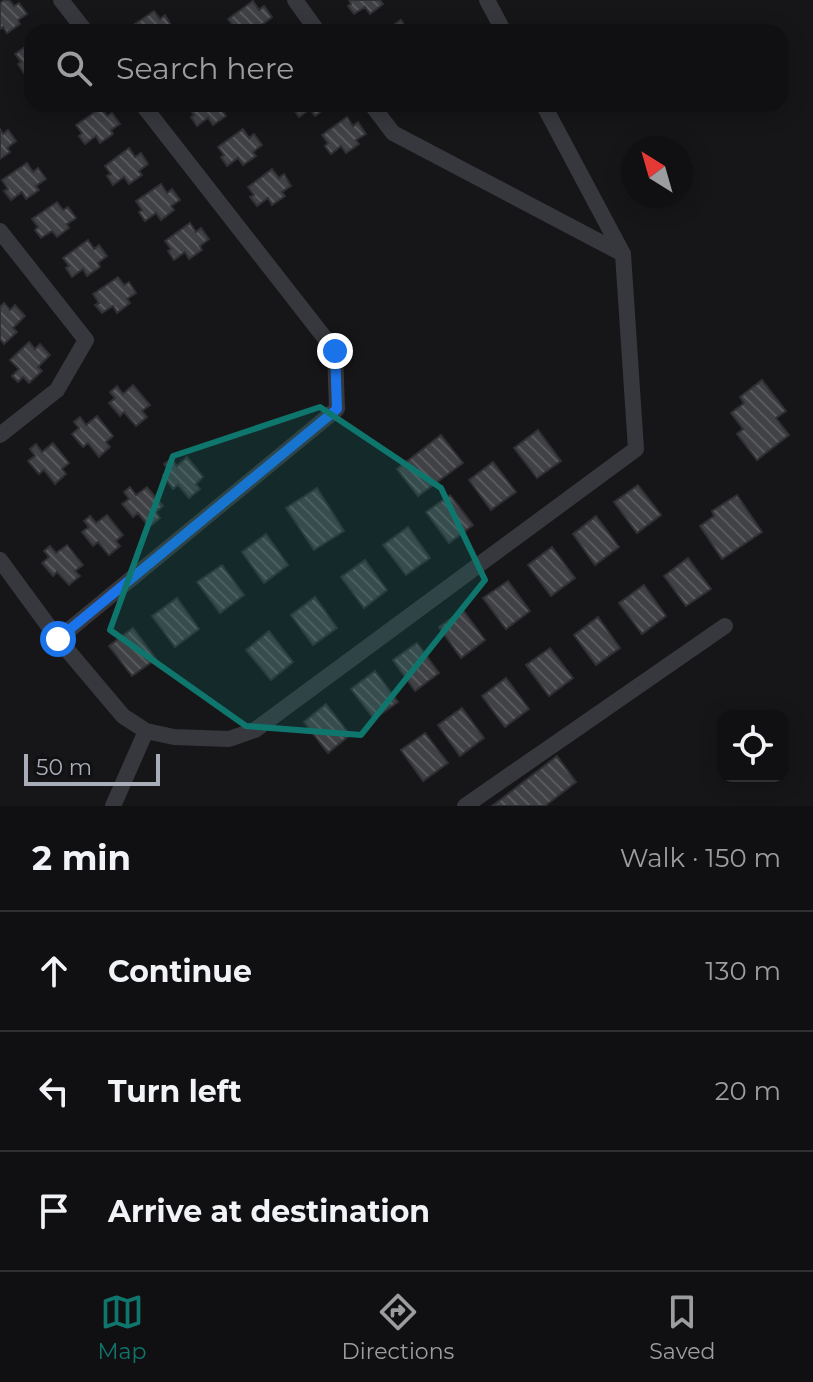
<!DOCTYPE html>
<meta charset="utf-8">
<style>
:root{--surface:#101012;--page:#19191b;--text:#f1f3f6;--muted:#9c9d9f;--line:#303032;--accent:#0f766e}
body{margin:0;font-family:Montserrat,sans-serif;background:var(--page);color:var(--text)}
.controls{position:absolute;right:24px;bottom:24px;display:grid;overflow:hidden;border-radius:16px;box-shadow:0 4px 20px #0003}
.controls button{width:72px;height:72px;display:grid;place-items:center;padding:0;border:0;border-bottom:2px solid var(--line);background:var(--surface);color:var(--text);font:40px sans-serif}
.compass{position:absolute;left:621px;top:136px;width:72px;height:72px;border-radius:50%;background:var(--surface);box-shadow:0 4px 20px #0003;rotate:323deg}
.scale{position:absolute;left:24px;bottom:20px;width:136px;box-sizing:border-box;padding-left:8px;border:4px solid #a8adb8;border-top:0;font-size:22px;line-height:28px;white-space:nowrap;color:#a8adb8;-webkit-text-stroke:6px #111113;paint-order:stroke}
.stop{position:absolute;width:24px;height:24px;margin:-18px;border:6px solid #1a73e8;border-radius:50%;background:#fff}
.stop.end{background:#1a73e8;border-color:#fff;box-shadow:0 2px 8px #0008}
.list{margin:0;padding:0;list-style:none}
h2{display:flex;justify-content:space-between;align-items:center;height:104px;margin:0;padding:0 32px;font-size:34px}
h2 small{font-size:26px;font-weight:400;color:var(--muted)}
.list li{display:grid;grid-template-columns:52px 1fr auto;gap:24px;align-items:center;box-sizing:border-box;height:120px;padding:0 32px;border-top:2px solid var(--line)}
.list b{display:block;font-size:30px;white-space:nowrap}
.list em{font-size:26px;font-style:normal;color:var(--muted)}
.icon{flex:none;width:44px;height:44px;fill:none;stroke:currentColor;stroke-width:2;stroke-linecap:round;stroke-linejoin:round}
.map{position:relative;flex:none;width:813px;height:806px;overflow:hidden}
.search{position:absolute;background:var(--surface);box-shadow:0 4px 20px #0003;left:24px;right:24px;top:24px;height:88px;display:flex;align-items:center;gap:20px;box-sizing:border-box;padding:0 28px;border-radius:24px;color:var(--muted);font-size:30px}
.sheet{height:464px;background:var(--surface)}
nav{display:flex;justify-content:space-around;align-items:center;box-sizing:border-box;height:112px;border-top:2px solid var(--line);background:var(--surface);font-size:22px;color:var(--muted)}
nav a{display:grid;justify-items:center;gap:4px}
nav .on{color:var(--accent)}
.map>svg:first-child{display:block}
</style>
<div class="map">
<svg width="813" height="806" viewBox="0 0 813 806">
<defs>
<pattern id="building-back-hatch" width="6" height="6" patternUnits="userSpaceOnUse" patternTransform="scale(2)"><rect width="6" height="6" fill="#404145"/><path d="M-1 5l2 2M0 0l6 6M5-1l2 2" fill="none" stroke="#595a5e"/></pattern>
</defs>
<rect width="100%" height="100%" fill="#161618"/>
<g fill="url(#building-back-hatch)" stroke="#303034" stroke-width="2">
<path d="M4 0H9L14 6 19 3 27 14 18 20 20 24 7 33 3 27 0 29V3Z"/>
<path d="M349 0H380L383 4 370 14 365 7 354 14 348 6 351 4Z"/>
<path d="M253 1 259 10 264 6 272 17 263 24 265 28 260 32H233L231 29 234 27 228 19Z"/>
<path d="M154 11 160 19 165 15 172 27 165 32H132L129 28Z"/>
<path d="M401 20 407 29 412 25 416 32H384Z"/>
<path d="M32 42V67L24 73 18 64 21 62 15 54Z"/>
<path d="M192 104H231L232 105 223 112 226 116 213 125 208 118 197 126 191 117 194 115 188 107Z"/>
<path d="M295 104H326L328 106 315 116 310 109 299 117 293 108Z"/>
<path d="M101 108 107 116 112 113 120 124 111 130 113 134 100 143 96 136 85 144 79 136 82 133 76 125Z"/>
<path d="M347 117 353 126 358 122 366 134 356 140 359 144 346 153 341 146 331 154 325 146 328 143 322 135Z"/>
<path d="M0 129 3 134 8 130 16 141 7 148 10 152 0 159Z"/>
<path d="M243 129 249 138 254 134 262 145 253 152 256 156 243 165 238 158 227 166 221 157 224 155 218 147Z"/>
<path d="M129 148 135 157 141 153 148 164 139 171 142 175 129 184 124 177 113 185 107 176 111 174 105 166Z"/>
<path d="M27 163 33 172 38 168 46 179 36 186 39 190 26 199 22 192 11 200 4 191 8 189 2 180Z"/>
<path d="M272 169 279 178 284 174 291 186 282 192 285 196 272 205 268 198 257 206 250 197 254 195 248 187Z"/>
<path d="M161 184 167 193 172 189 180 200 171 206 174 210 161 220 156 213 145 221 139 212 142 210 136 201Z"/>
<path d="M57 202 63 210 68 207 76 218 67 224 69 228 57 237 52 231 41 238 35 230 38 227 32 219Z"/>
<path d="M190 223 196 232 201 228 209 239 200 246 202 250 189 259 185 252 174 260 168 251 171 249 165 241Z"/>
<path d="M88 240 94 249 99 245 107 256 98 263 100 267 87 276 83 269 72 277 66 268 69 266 63 258Z"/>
<path d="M118 277 124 285 129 282 136 293 127 299 130 303 117 313 113 306 102 313 95 305 99 303 93 294Z"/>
<path d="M4 303 10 310 15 305 25 316 13 328 17 332 4 344 0 339V307Z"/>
<path d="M29 342 35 349 40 344 50 355 38 367 42 371 29 383 23 377 18 382 12 376 19 369 10 360Z"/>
<path d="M762 380 786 411 776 418 789 435 757 460 737 434 743 429 731 413 744 403 740 397Z"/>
<path d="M133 385 150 405 142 411 147 417 136 426 124 412 120 416 109 403 115 398 110 392 117 386 123 394Z"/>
<path d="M97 416 113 436 106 442 110 447 99 457 88 443 83 447 72 434 79 428 74 422 80 417 86 425Z"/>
<path d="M538 430 561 461 537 478 514 448Z"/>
<path d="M441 435 463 463 418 496 397 469Z"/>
<path d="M53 443 69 463 62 469 66 474 55 484 44 470 39 474 28 461 35 456 30 449 36 444 42 452Z"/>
<path d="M187 457 203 477 196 484 200 489 189 498 178 485 173 489 163 475 169 470 164 464 171 459 177 466Z"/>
<path d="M493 462 516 492 491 510 469 480Z"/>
<path d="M638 485 661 515 637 533 614 502Z"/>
<path d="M130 487 136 495 147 487 163 506 156 512 160 518 149 527 138 513 133 517 122 504 129 499 124 492Z"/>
<path d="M317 488 344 531 314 550 286 508Z"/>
<path d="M450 495 473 525 449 543 426 512Z"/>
<path d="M737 495 762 532 722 559 700 526 714 516 712 511Z"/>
<path d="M107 515 123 535 116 541 120 546 109 555 98 542 93 546 82 532 89 527 84 521 90 516 96 523Z"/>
<path d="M596 516 619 547 595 565 573 534Z"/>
<path d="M408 527 430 558 406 575 383 545Z"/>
<path d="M266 534 288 565 264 583 242 552Z"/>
<path d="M67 545 83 565 75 571 80 576 69 585 57 572 53 576 42 563 49 557 44 551 50 546 56 553Z"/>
<path d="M552 547 575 578 551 596 528 565Z"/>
<path d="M688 558 711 589 686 606 664 576Z"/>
<path d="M365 560 387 590 364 608 341 577Z"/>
<path d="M222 565 244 595 220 613 197 582Z"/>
<path d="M508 581 530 611 506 629 483 598Z"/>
<path d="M644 585 666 616 642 634 619 603Z"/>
<path d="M315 597 337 628 313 645 291 615Z"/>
<path d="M177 598 199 629 175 647 152 616Z"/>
<path d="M463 610 485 640 461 658 439 627Z"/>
<path d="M598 617 620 648 596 665 574 635Z"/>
<path d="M133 628 156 659 132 676 109 646Z"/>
<path d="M269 631 293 662 271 680 246 650Z"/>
<path d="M417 643 439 673 415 691 393 660Z"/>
<path d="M550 648 573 678 549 696 526 665Z"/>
<path d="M375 671 398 702 374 719 351 689Z"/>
<path d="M506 678 529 709 505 727 482 696Z"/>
<path d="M326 704 350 735 328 753 304 722Z"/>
<path d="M462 708 484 738 460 756 438 725Z"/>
<path d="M425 733 448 763 423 781 401 750Z"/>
<path d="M557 756 576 782 545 806H492Z"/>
</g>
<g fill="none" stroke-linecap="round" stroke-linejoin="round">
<g stroke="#37383d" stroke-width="16">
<path d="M61 0 86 32"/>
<path d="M295 0 318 32"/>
<path d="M487 0 504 32"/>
<path d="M371 104 393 133 623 254"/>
<path d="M0 231 86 340 57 390 0 435"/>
<path d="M0 560 58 639 123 716 146 731 174 737 229 739 255 730 636 449 623 254 543 104"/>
<path d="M58 639 337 409 335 351 142 104"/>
<path d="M113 806 146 731"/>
<path d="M465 806 725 626"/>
</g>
</g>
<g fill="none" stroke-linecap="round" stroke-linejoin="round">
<path stroke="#1a73e8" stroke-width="10" d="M58 639 337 409 335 351"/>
</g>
<path fill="#0f766e" fill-opacity="0.2" stroke="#0f766e" stroke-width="6" stroke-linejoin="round" d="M320 407 441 488 485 580 361 735 246 726 110 630 173 456Z"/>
</svg>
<div class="controls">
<button><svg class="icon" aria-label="locate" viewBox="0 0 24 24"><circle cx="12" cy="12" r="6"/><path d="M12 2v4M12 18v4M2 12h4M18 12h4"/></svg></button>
</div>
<svg class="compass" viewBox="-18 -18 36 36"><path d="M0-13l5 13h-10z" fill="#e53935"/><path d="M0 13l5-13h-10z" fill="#9c9d9f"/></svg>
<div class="scale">50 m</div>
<div class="stop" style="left:58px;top:639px"></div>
<div class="stop end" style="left:335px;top:351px"></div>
<div class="search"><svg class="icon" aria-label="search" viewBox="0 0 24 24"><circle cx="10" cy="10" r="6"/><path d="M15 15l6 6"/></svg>Search here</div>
</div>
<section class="sheet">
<h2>2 min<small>Walk · 150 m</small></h2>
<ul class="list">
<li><svg class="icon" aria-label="ahead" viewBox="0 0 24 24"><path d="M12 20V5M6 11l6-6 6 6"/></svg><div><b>Continue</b></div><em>130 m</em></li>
<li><svg class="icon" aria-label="left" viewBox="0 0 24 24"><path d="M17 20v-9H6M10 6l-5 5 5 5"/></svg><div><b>Turn left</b></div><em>20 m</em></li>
<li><svg class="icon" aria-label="arrive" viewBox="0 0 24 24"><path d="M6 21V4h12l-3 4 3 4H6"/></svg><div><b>Arrive at destination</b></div></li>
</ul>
</section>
<nav>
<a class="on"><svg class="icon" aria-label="map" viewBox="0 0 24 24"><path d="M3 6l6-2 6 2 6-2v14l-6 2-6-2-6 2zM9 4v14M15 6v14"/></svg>Map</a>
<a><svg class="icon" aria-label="directions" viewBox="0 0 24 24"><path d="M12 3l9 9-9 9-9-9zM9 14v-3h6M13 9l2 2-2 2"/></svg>Directions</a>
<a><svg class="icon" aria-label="saved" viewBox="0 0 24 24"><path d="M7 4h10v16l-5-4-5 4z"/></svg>Saved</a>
</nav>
